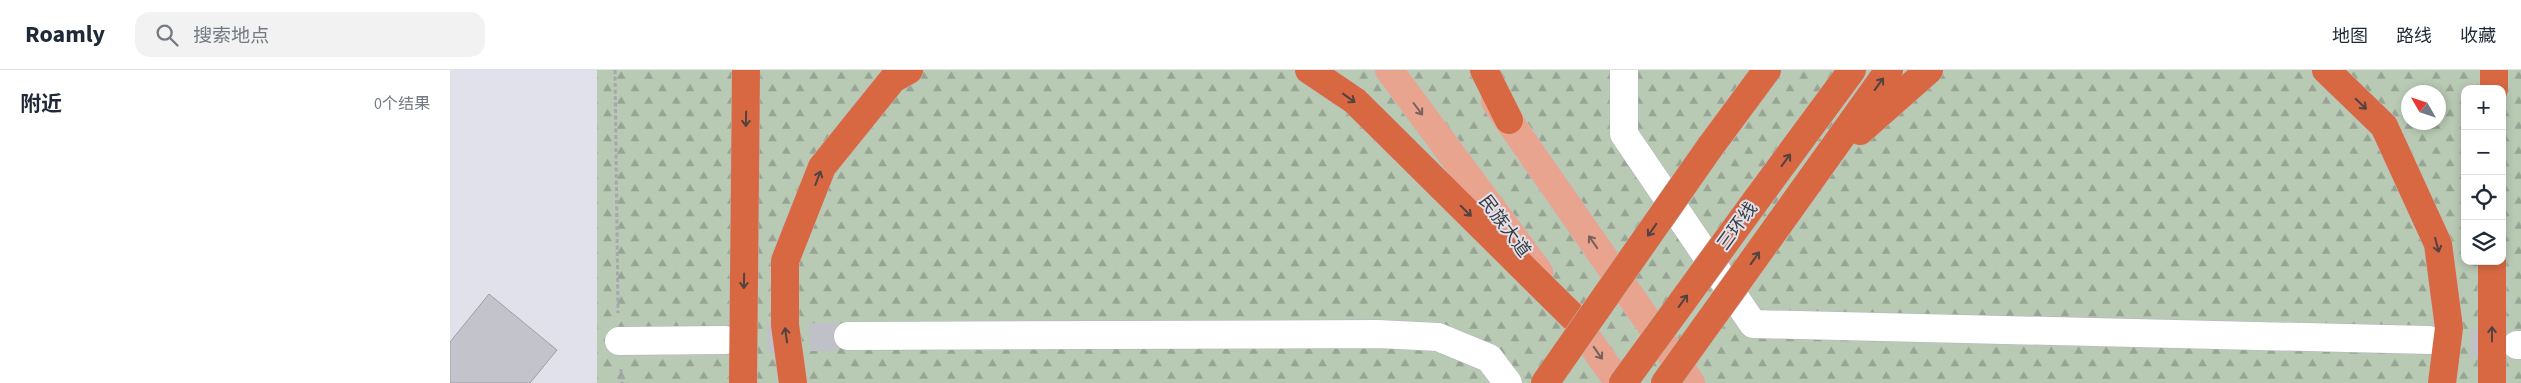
<!DOCTYPE html>
<html lang="zh">
<meta charset="utf-8">
<style>
:root{--surface:#fff;--page:#f2f2f3;--text:#1f2937;--muted:#747a83;--line:#e0e1e3}
body{margin:0;font-family:"Source Sans 3","Noto Sans SC",sans-serif;background:var(--page);color:var(--text)}
.controls{position:absolute;right:15px;top:15px;display:grid;overflow:hidden;border-radius:10px;box-shadow:0 2px 8px #0003}
.controls button{width:45px;height:45px;display:grid;place-items:center;padding:0;border:0;border-bottom:1px solid var(--line);background:var(--surface);color:var(--text);font:25px sans-serif}
.compass{position:absolute;left:1951px;top:15px;width:45px;height:45px;border-radius:50%;background:var(--surface);box-shadow:0 2px 8px #0003;rotate:309deg}
.list{margin:0;padding:0;list-style:none}
h2{display:flex;justify-content:space-between;align-items:center;height:65px;margin:0;padding:0 20px;font-size:21px}
h2 small{font-size:16px;font-weight:400;color:var(--muted)}
.icon{flex:none;width:28px;height:28px;fill:none;stroke:currentColor;stroke-width:2;stroke-linecap:round;stroke-linejoin:round}
.map{position:relative;flex:none;width:2071px;height:313px;overflow:hidden}
header{display:flex;align-items:center;gap:30px;box-sizing:border-box;height:70px;padding:0 25px;background:var(--surface);border-bottom:1px solid var(--line)}
header strong{font-size:24px}
nav{display:flex;gap:28px;margin-inline-start:auto;font-size:18px}
.search{width:350px;height:45px;background:var(--page);display:flex;align-items:center;gap:12px;box-sizing:border-box;padding:0 18px;border-radius:15px;color:var(--muted);font-size:19px}
main{display:flex}
aside{flex:1;background:var(--surface)}
.map>svg:first-child{display:block}
</style>
<header>
<strong>Roamly</strong>
<div class="search"><svg class="icon" aria-label="search" viewBox="0 0 24 24"><circle cx="10" cy="10" r="6"/><path d="M15 15l6 6"/></svg>搜索地点</div>
<nav><a>地图</a><a>路线</a><a>收藏</a></nav>
</header>
<main>
<aside>
<h2>附近<small>0个结果</small></h2>
<ul class="list">
</ul>
</aside>
<div class="map">
<svg width="2071" height="313" viewBox="0 0 2071 313">
<defs>
<pattern id="forest-firs" width="22" height="20" patternUnits="userSpaceOnUse" patternTransform="scale(1.25)"><rect width="22" height="20" fill="#b8c9b4"/><path d="M5 1l3.5 6h-7zM16 11l3.5 6h-7z" fill="#97a494"/></pattern>
</defs>
<rect width="100%" height="100%" fill="#e1e1eb"/>
<path fill="url(#forest-firs)" fill-rule="evenodd" d="M147 0H2071V313H147ZM2015 19H2052V191H2015ZM1958 22H1988V52H1958Z"/>
<path fill="#c2c3cb" stroke="#9d9ea7" d="M39 224 107 280 80 313H0V272Z"/>
<g fill="none" stroke-linecap="round" stroke-linejoin="round">
<g stroke="#c0c0c9" stroke-width="28" stroke-dasharray="28 14" stroke-linecap="butt">
<path d="M275 270 398 266"/>
<path d="M1979 270 2065 275"/>
</g>
<defs>
<g id="minor">
<path d="M1174 0V64L1303 254 1979 270"/>
<path d="M398 266 928 264 988 267 1039 288 1058 313"/>
<path d="M169 271 275 270"/>
<path d="M2067 275H2071"/>
</g>
<g id="major">
<path d="M939 0 1089 202"/>
<path d="M1045 31 1241 313"/>
<path d="M1119 242 1169 313"/>
</g>
<g id="highway">
<path d="M859 0 905 31 1122 246"/>
<path d="M1034 0 1059 50"/>
<path d="M1876 0 1934 56 1988 174 1999 258 1992 313"/>
<path d="M2044 19V0"/>
<path d="M1410 61 1479 0"/>
<path d="M1260 77 1317 0"/>
<path d="M1307 129 1402 0"/>
<path d="M1329 154 1439 0"/>
<path d="M293 313 296 0"/>
<path d="M343 313 335 255V191L372 97 443 9 459 0"/>
<path d="M2042 313V191"/>
</g>
</defs>
<use href="#minor" stroke="#b4b4bd" stroke-width="29"/>
<use href="#major" stroke="#c0c0c2" stroke-width="29"/>
<use href="#highway" stroke="#c0c0c2" stroke-width="29"/>
<g stroke="#a7a7af" stroke-width="3" stroke-dasharray="4 2.5" stroke-linecap="butt">
<path d="M165 0 168 243"/>
<path d="M171 299 172 313"/>
</g>
<use href="#minor" stroke="#fff" stroke-width="28"/>
<use href="#major" stroke="#e8a48e" stroke-width="28"/>
<use href="#highway" stroke="#d86842" stroke-width="28"/>
<defs>
<g id="highway-bridge">
<path d="M1095 313 1260 77"/>
<path d="M1173 313 1307 129"/>
<path d="M1215 313 1329 154"/>
</g>
</defs>
<use href="#highway-bridge" stroke="#c0c0c2" stroke-width="29" stroke-linecap="butt"/>
<use href="#highway-bridge" stroke="#d86842" stroke-width="28"/>
</g>
<defs><path id="oneway-shaft" d="M-6 0H5M1.5-3L5.5 0L1.5 3" fill="none" stroke-width="1.6" stroke-linecap="round" stroke-linejoin="round" transform="scale(1.25)"/></defs>
<g stroke="#53423f">
<use href="#oneway-shaft" transform="translate(1429 14) rotate(-54)"/>
<use href="#oneway-shaft" transform="translate(899 28) rotate(36)"/>
<use href="#oneway-shaft" transform="translate(1911 34) rotate(44)"/>
<use href="#oneway-shaft" transform="translate(296 49) rotate(91)"/>
<use href="#oneway-shaft" transform="translate(1336 90) rotate(-54)"/>
<use href="#oneway-shaft" transform="translate(368 108) rotate(-69)"/>
<use href="#oneway-shaft" transform="translate(1016 141) rotate(45)"/>
<use href="#oneway-shaft" transform="translate(1202 160) rotate(125)"/>
<use href="#oneway-shaft" transform="translate(1987 175) rotate(75)"/>
<use href="#oneway-shaft" transform="translate(1305 188) rotate(-55)"/>
<use href="#oneway-shaft" transform="translate(294 211) rotate(91)"/>
<use href="#oneway-shaft" transform="translate(1233 231) rotate(-54)"/>
<use href="#oneway-shaft" transform="translate(2042 264) rotate(-90)"/>
<use href="#oneway-shaft" transform="translate(336 265) rotate(-98)"/>
</g>
<g stroke="#78605b">
<use href="#oneway-shaft" transform="translate(968 39) rotate(53)"/>
<use href="#oneway-shaft" transform="translate(1143 172) rotate(-125)"/>
<use href="#oneway-shaft" transform="translate(1148 283) rotate(55)"/>
</g>
<g text-anchor="middle" stroke-width="4" stroke-linejoin="round" paint-order="stroke">
<g font-size="18" fill="#3b3b3f" stroke="#e1e1eb">
<text transform="translate(1055 156) rotate(53)" y="6">民族大道</text>
<text transform="translate(1287 156) rotate(-54)" y="6">三环线</text>
</g>
</g>
</svg>
<div class="controls">
<button>+</button>
<button>−</button>
<button><svg class="icon" aria-label="locate" viewBox="0 0 24 24"><circle cx="12" cy="12" r="6"/><path d="M12 2v4M12 18v4M2 12h4M18 12h4"/></svg></button>
<button><svg class="icon" aria-label="layers" viewBox="0 0 24 24"><path d="M12 4l9 5-9 5-9-5zM3 14l9 5 9-5"/></svg></button>
</div>
<svg class="compass" viewBox="-18 -18 36 36"><path d="M0-13l5 13h-10z" fill="#e53935"/><path d="M0 13l5-13h-10z" fill="#747a83"/></svg>
</div>
</main>
